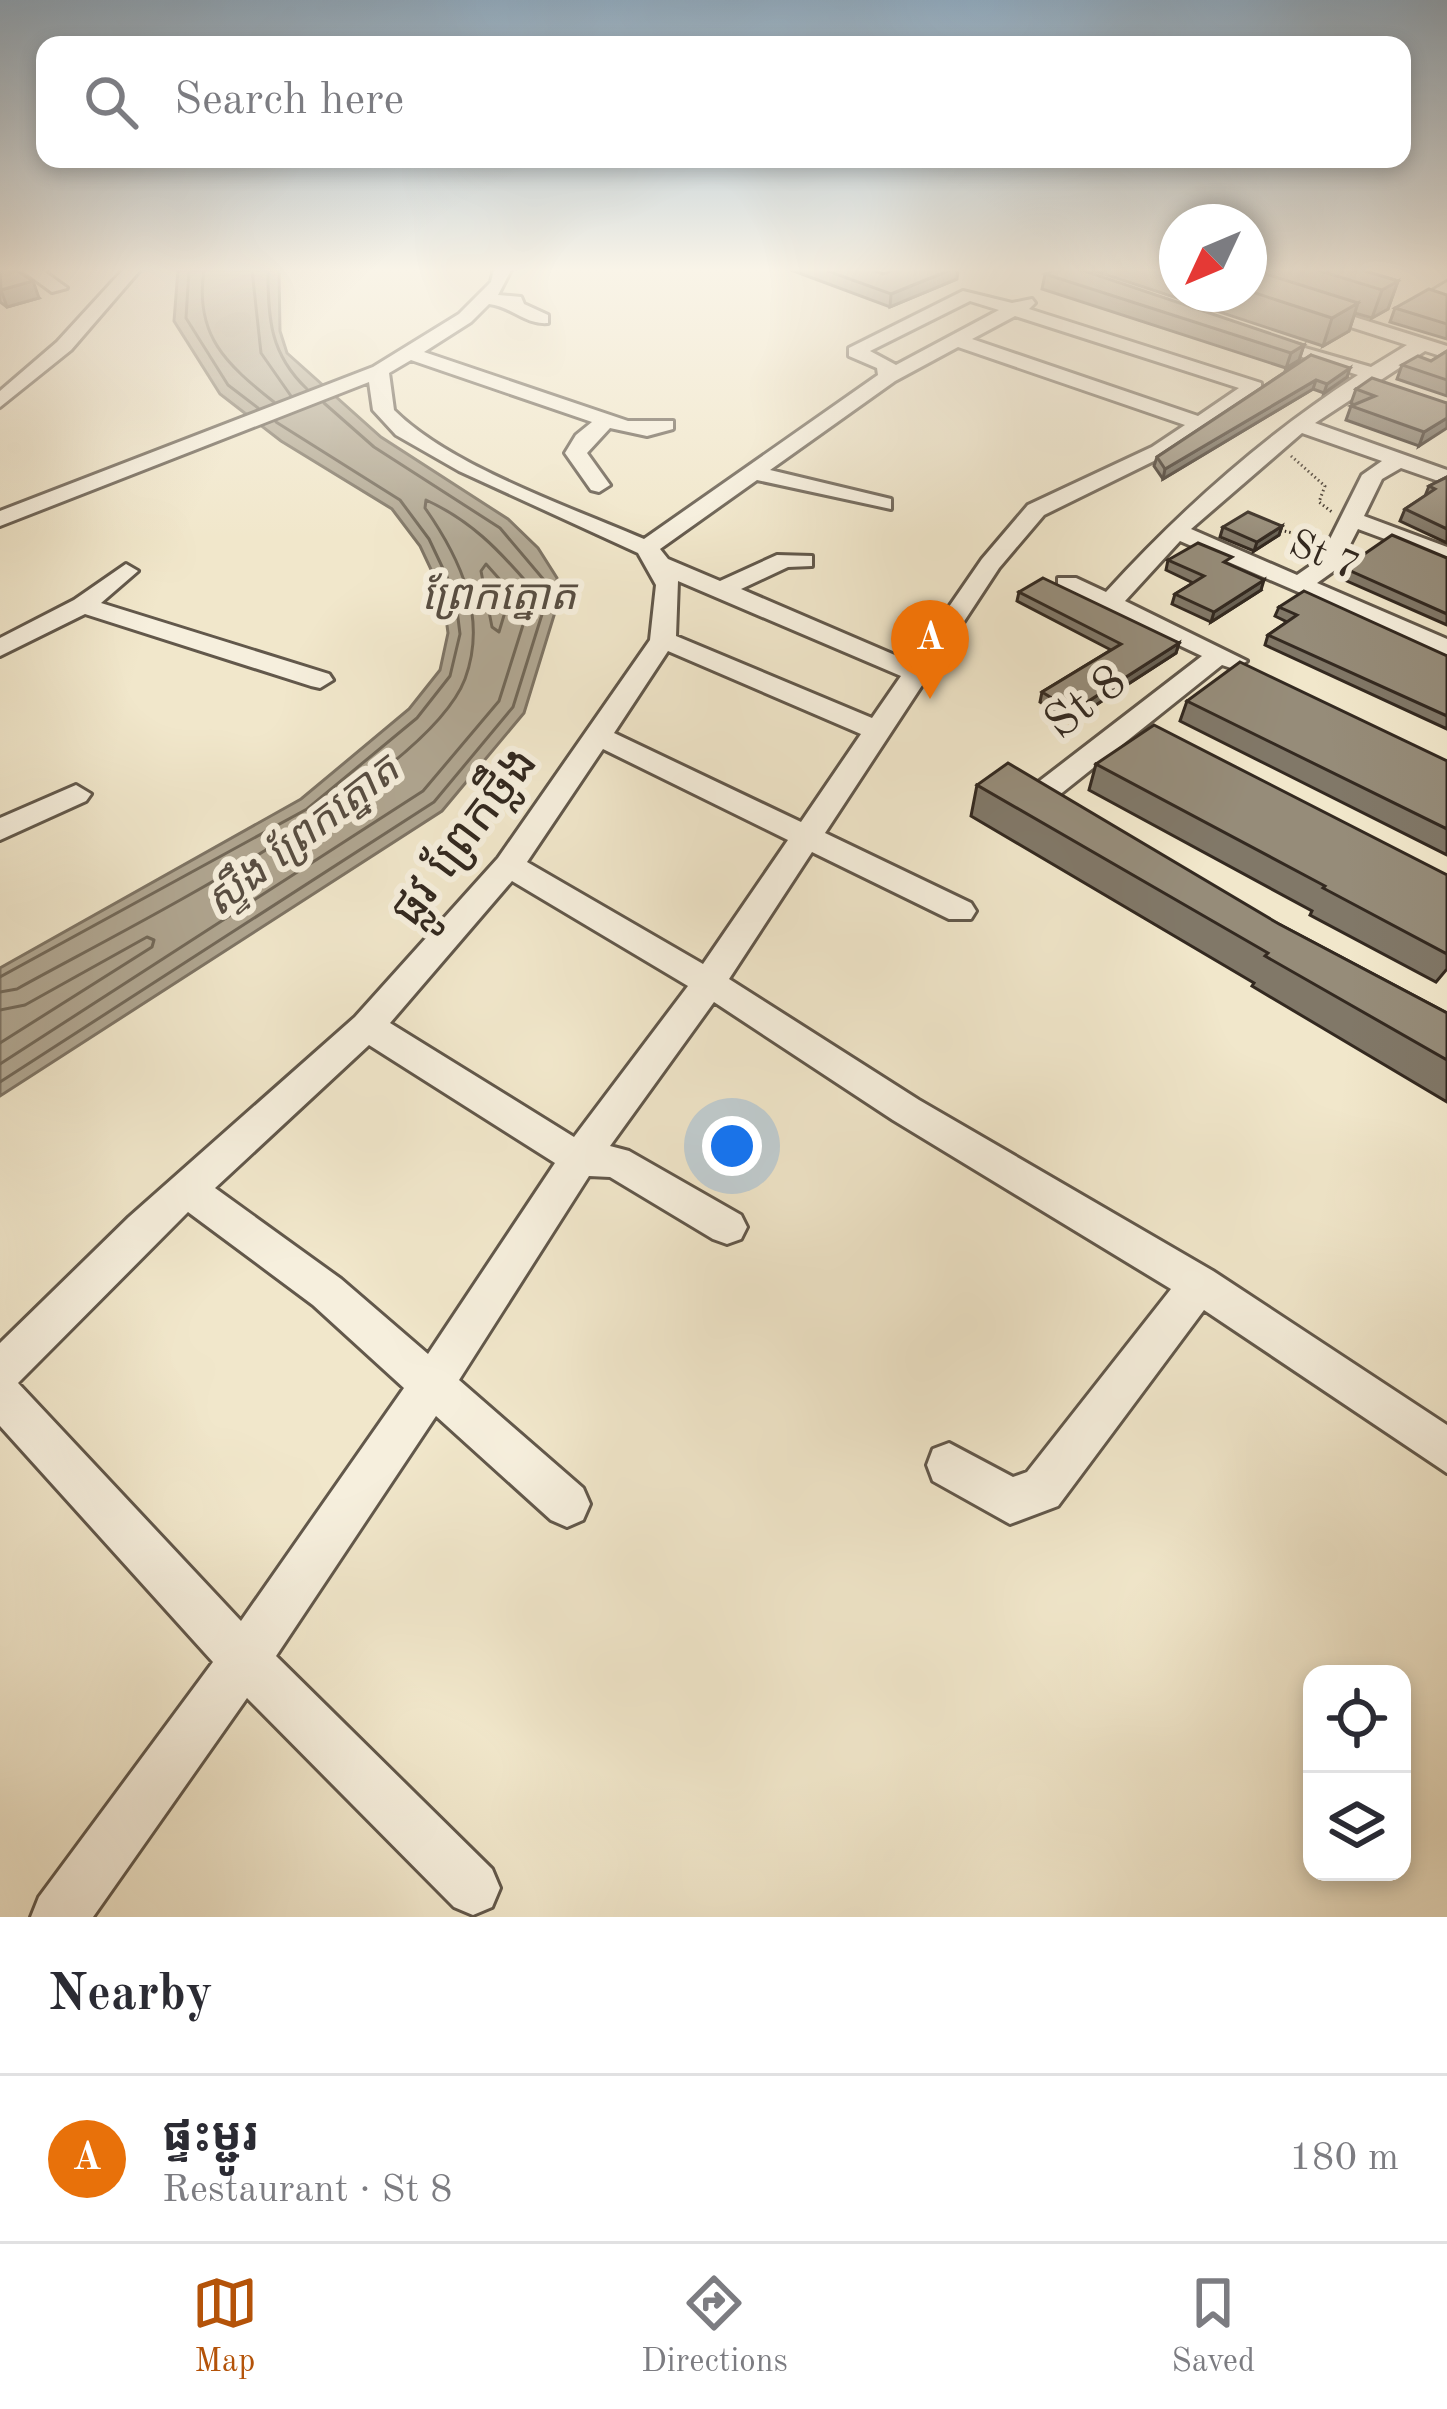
<!DOCTYPE html>
<meta charset="utf-8">
<style>
:root{--surface:#fff;--page:#f7f7f7;--text:#2b2b33;--muted:#7c7c81;--line:#e1e1e2;--accent:#b45309}
body{margin:0;font-family:"Old Standard TT","Noto Sans Khmer",serif;background:var(--page);color:var(--text)}
.controls{position:absolute;right:36px;bottom:36px;display:grid;overflow:hidden;border-radius:24px;box-shadow:0 6px 18px #0003}
.controls button{width:108px;height:108px;display:grid;place-items:center;padding:0;border:0;border-bottom:3px solid var(--line);background:var(--surface);color:var(--text);font:60px sans-serif}
.compass{position:absolute;left:1159px;top:204px;width:108px;height:108px;border-radius:50%;background:var(--surface);box-shadow:0 6px 18px #0003;rotate:226deg}
.you{position:absolute;left:732px;top:1146px;width:42px;height:42px;margin:-30px;border:9px solid #fff;border-radius:50%;background:#1a73e8;box-shadow:0 0 0 18px #1a73e833}
.badge{display:grid;place-items:center;width:78px;height:78px;border-radius:50%;background:var(--accent);color:#fff;font-size:39px;font-weight:700}
.pin{position:absolute;translate:-50% -99px;filter:drop-shadow(0 3px 6px #0008)}
.pin::after{content:'';position:absolute;top:63px;width:42px;height:36px;background:inherit;clip-path:polygon(0 0,100% 0,50% 100%)}
.list{margin:0;padding:0;list-style:none}
h2{display:flex;justify-content:space-between;align-items:center;height:156px;margin:0;padding:0 48px;font-size:51px}
h2 small{font-size:39px;font-weight:400;color:var(--muted)}
.list li{display:grid;grid-template-columns:78px 1fr auto;gap:36px;align-items:center;box-sizing:border-box;height:168px;padding:0 48px;border-top:3px solid var(--line)}
.list b{display:block;font-size:45px;white-space:nowrap}
.list p{margin:0;font-size:39px;white-space:nowrap;color:var(--muted)}
.list em{font-size:39px;font-style:normal;color:var(--muted)}
.icon{flex:none;width:66px;height:66px;fill:none;stroke:currentColor;stroke-width:2;stroke-linecap:round;stroke-linejoin:round}
.map{position:relative;flex:none;width:1447px;height:1917px;overflow:hidden}
.search{position:absolute;background:var(--surface);box-shadow:0 6px 18px #0003;left:36px;right:36px;top:36px;height:132px;display:flex;align-items:center;gap:30px;box-sizing:border-box;padding:0 42px;border-radius:24px;color:var(--muted);font-size:45px}
.sheet{height:324px;background:var(--surface)}
nav{display:flex;justify-content:space-around;align-items:center;box-sizing:border-box;height:168px;border-top:3px solid var(--line);background:var(--surface);font-size:33px;color:var(--muted)}
nav a{display:grid;justify-items:center;gap:6px}
nav .on{color:var(--accent)}
.map>svg:first-child{display:block}
</style>
<div class="map">
<svg width="1447" height="1917" viewBox="0 0 1447 1917">
<rect width="100%" height="100%" fill="#f1e7cb"/>
<filter id="stains"><feTurbulence type="fractalNoise" baseFrequency=".00167" numOctaves="4"/><feColorMatrix values="0 0 0 0 .2 0 0 0 0 .09 0 0 0 0 .02 0 0 0 .5 -.17"/></filter>
<radialGradient id="worn" r=".72"><stop offset=".6" stop-color="#630" stop-opacity="0"/><stop offset="1" stop-color="#630" stop-opacity=".3"/></radialGradient>
<path fill="#b0a691" stroke="#7e7464" stroke-width="3" d="M178 270H279L280 331 287 353 381 437 508 519 538 548 557 578 556 609 524 713 442 811 0 1096V968L301 799 409 709 440 670 448 633 443 595 420 546 392 509 281 441 220 394 174 321Z"/>
<g fill="none" stroke-linecap="round" stroke-linejoin="round">
<g stroke="#726858" stroke-width="3">
<path d="M189 270 186 318 228 385 258 408"/>
<path d="M204 270C194 335 226 364 274 402"/>
<path d="M252 270 261 353 291 396"/>
<path d="M268 270C268 319 270 354 307 389"/>
<path d="M486 564 511 592 499 632 492 627 481 571Z"/>
<path d="M0 977 307 809 417 718 450 676 460 634 455 594 429 539 400 500 276 422"/>
<path d="M0 992 17 989C117 933 426 781 465 679 488 617 460 558 425 508L426 500C470 520 498 549 529 585V606L499 701 423 791 0 1064"/>
<path d="M0 1010 25 1005 147 937 154 940 152 947 0 1043"/>
<path d="M0 1082 434 802 513 707 544 608V580L500 528 374 447 324 403"/>
</g>
<defs>
<g id="minor">
<path d="M22 270H42L67 288 52 292Z"/>
<path d="M123 270H140L71 350 0 407V391L57 342Z"/>
<path d="M494 270H511L498 295 521 297 524 304 548 315V323C525 325 511 306 489 304L471 322 424 352 628 421H673V429L647 436 610 428 587 453 610 485 599 492 591 490 565 453 576 435 592 422 411 360 389 373 394 410C450 466 570 507 644 539L878 375 877 368 849 356V348L963 291 1012 303 1032 299 1035 303 1029 309 1261 383V391L1166 455 1044 515 999 568 825 833 971 903 976 911 971 919H949L812 852 729 979 919 1100 1213 1271 1447 1425V1473L1204 1310 1058 1506 1010 1524 933 1481 927 1465 933 1449 949 1443 1013 1477 1027 1472 1171 1289 893 1120 714 1002 610 1146 629 1151 741 1215 747 1227 741 1239 727 1244 713 1239 610 1177 589 1176 459 1380 583 1488 590 1504 583 1520 567 1527 551 1520 436 1416 276 1656 492 1869 500 1888 492 1907 473 1915 454 1907 247 1698 93 1917H31L39 1897 213 1662 0 1426V1343L129 1217 355 1017 498 858 650 640 656 585 638 553 459 471 396 435 373 410 369 382 0 526V511L373 367 459 314 491 282ZM970 301 999 310 896 365 870 351ZM1015 316 1239 388 1198 416 972 339ZM958 347 1185 425 1152 447 1028 505 982 559 911 662 741 589 788 567 812 566V556L777 555 720 581 668 559 660 549 757 480 891 509V499L770 470 895 381ZM678 581 901 676 872 718 676 636ZM668 651 861 734 801 822 614 733ZM603 749 788 840 703 964 527 862ZM512 881 688 986 574 1137 390 1023ZM369 1045 555 1163 428 1354 341 1279 215 1188ZM188 1212 313 1305 404 1388 241 1621 18 1383Z"/>
<path d="M1447 282V306L1427 294Z"/>
<path d="M1249 284 1447 346V358L1425 351 1315 423 1447 470V484L1401 468 1382 479 1364 516 1447 547V562L1358 529 1338 568 1317 583 1447 639V656L1180 541 1125 601 1247 661 1234 669 1222 665 1058 796 1076 810 1071 817C1055 821 1033 812 1023 797L1028 790 1202 656 1058 588V578H1076L1106 592C1181 510 1262 437 1358 375L1253 341V333L1371 367 1407 345 1247 294ZM1302 433 1382 461 1362 475 1320 559 1297 575 1191 529Z"/>
<path d="M126 564 138 571 101 603 329 674 333 680 320 688 311 686 85 614 0 656V638L74 600Z"/>
<path d="M76 785 91 794 86 801 0 840V818Z"/>
</g>
</defs>
<use href="#minor" stroke="#62584b" stroke-width="6"/>
<g stroke="#332920" stroke-width="3" stroke-dasharray="1.5 3" stroke-linecap="butt">
<path d="M1291 456 1325 486 1319 502 1332 512"/>
<path d="M1276 529 1318 539"/>
</g>
<use href="#minor" fill="#f6efdd" fill-rule="evenodd"/>
</g>
<g fill="#817868" stroke="#332920" stroke-width="3">
<path d="M0 270 39 298 7 307 0 302Z"/>
<path d="M791 270H873L883 274 957 279 890 307Z"/>
<path d="M1092 270H1177V294H1249V270H1362L1398 281 1388 309 1372 318 1355 313 1349 331 1323 346Z"/>
<path d="M1045 274 1304 345 1299 360 1286 368 1042 289Z"/>
<path d="M1447 295V339L1390 322 1395 308Z"/>
<path d="M1447 351V396L1397 379 1402 365 1431 361Z"/>
<path d="M1311 355 1347 377 1324 393 1313 389 1163 479 1154 466 1157 457Z"/>
<path d="M1356 389 1447 403 1419 446 1346 420 1351 406 1355 405 1351 403Z"/>
<path d="M1447 477V543L1400 521 1405 509 1425 496 1429 486Z"/>
<path d="M1282 526 1279 535 1254 551 1220 537 1223 527Z"/>
<path d="M1447 558V625L1340 578 1344 568Z"/>
<path d="M1168 560 1230 565 1261 590 1211 622 1172 604 1175 594 1193 583 1166 570Z"/>
<path d="M1019 592 1179 643 1176 653 1071 721 1040 702 1042 692 1111 650 1017 601Z"/>
<path d="M1279 607 1447 656V729L1265 645 1268 635 1287 622 1275 616Z"/>
<path d="M1187 701 1447 761V855L1180 721Z"/>
<path d="M1096 764 1447 875V969L1436 982 1310 915 1312 911 1089 790Z"/>
<path d="M977 785 1279 924 1447 1013V1102L1252 986 1254 983 971 816Z"/>
</g>
<g fill="#696255" stroke="#332920" stroke-width="3">
<path d="M950 270H958L957 279 890 307 891 294Z"/>
<path d="M33 281 39 298 7 307 1 290Z"/>
<path d="M1398 281 1388 309 1372 318 1382 290Z"/>
<path d="M1358 303 1349 331 1323 346 1332 318Z"/>
<path d="M1304 345 1299 360 1286 368 1291 353Z"/>
<path d="M1350 368 1347 377 1324 393 1327 384Z"/>
<path d="M1316 380 1313 389 1163 479 1165 469Z"/>
<path d="M1447 418V428L1419 446 1424 432Z"/>
<path d="M1282 526 1279 535 1254 551 1257 542Z"/>
<path d="M1264 580 1261 590 1211 622 1214 612Z"/>
<path d="M1179 643 1176 653 1071 721 1073 711Z"/>
</g>
<g fill="#968c79" stroke="#332920" stroke-width="3">
<path d="M0 270H16L33 281 1 290Z"/>
<path d="M825 270H873L883 274 893 270H950L891 294Z"/>
<path d="M1054 270H1082L1304 345 1291 353 1045 274Z"/>
<path d="M1249 270H1253L1358 303 1332 318 1249 291Z"/>
<path d="M1317 270H1362L1398 281 1382 290Z"/>
<path d="M1429 289 1447 295V324L1395 308Z"/>
<path d="M1447 351V380L1402 365 1418 356 1431 361Z"/>
<path d="M1311 355 1350 368 1327 384 1316 380 1165 469 1157 457Z"/>
<path d="M1372 378 1447 403V418L1424 432 1351 406 1375 396 1356 389Z"/>
<path d="M1447 477V529L1405 509 1435 489 1429 486Z"/>
<path d="M1248 512 1282 526 1257 542 1223 527Z"/>
<path d="M1392 535 1447 558V614L1344 568Z"/>
<path d="M1198 543 1232 557 1224 562 1264 580 1214 612 1175 594 1204 576 1168 560Z"/>
<path d="M1043 578 1179 643 1073 711 1042 692 1121 644 1019 592Z"/>
<path d="M1304 591 1447 656V716L1268 635 1297 615 1279 607Z"/>
<path d="M1240 662 1447 761V829L1187 701Z"/>
<path d="M1154 725 1447 875V954L1323 888 1325 886 1096 764Z"/>
<path d="M1008 763 1279 924 1447 1013V1060L1265 956 1268 953 977 785Z"/>
</g>
<linearGradient id="sky" x2="0" y2="1"><stop stop-color="#91aec5"/><stop offset="0.5" stop-color="#f9f4e8"/><stop offset="1" stop-color="#f9f4e8" stop-opacity="0"/></linearGradient>
<rect width="1447" height="539" fill="url(#sky)"/>
<g text-anchor="middle" stroke-width="12" stroke-linejoin="round" paint-order="stroke">
<g font-size="39" fill="#332920" stroke="#f6efdd">
<text transform="translate(1325 553) rotate(23)" y="14">St 7</text>
</g>
<g font-size="42" font-style="italic" fill="#584e42" stroke="#f6efdd">
<text x="499" y="609">ព្រែកត្នោត</text>
<text transform="translate(301 834) rotate(-38)" y="15">ស្ទឹង ព្រែកត្នោត</text>
</g>
<g font-size="48" fill="#332920" stroke="#f6efdd">
<text transform="translate(1084 700) rotate(-38)" y="17">St 8</text>
<text transform="translate(462 835) rotate(-53)" y="17">ផ្លូវ ព្រែកថ្លឹង</text>
</g>
</g>
<rect width="100%" height="100%" filter="url(#stains)"/>
<rect width="100%" height="100%" fill="url(#worn)"/>
</svg>
<div class="controls">
<button><svg class="icon" aria-label="locate" viewBox="0 0 24 24"><circle cx="12" cy="12" r="6"/><path d="M12 2v4M12 18v4M2 12h4M18 12h4"/></svg></button>
<button><svg class="icon" aria-label="layers" viewBox="0 0 24 24"><path d="M12 4l9 5-9 5-9-5zM3 14l9 5 9-5"/></svg></button>
</div>
<svg class="compass" viewBox="-18 -18 36 36"><path d="M0-13l5 13h-10z" fill="#e53935"/><path d="M0 13l5-13h-10z" fill="#7c7c81"/></svg>
<div class="you"></div>
<div class="pin badge" style="left:930px;top:699px;background:#e8710a">A</div>
<div class="search"><svg class="icon" aria-label="search" viewBox="0 0 24 24"><circle cx="10" cy="10" r="6"/><path d="M15 15l6 6"/></svg>Search here</div>
</div>
<section class="sheet">
<h2>Nearby<small></small></h2>
<ul class="list">
<li><span class="badge" style="background:#e8710a">A</span><div><b>ផ្ទះម្ជូរ</b><p>Restaurant · St 8</p></div><em>180 m</em></li>
</ul>
</section>
<nav>
<a class="on"><svg class="icon" aria-label="map" viewBox="0 0 24 24"><path d="M3 6l6-2 6 2 6-2v14l-6 2-6-2-6 2zM9 4v14M15 6v14"/></svg>Map</a>
<a><svg class="icon" aria-label="directions" viewBox="0 0 24 24"><path d="M12 3l9 9-9 9-9-9zM9 14v-3h6M13 9l2 2-2 2"/></svg>Directions</a>
<a><svg class="icon" aria-label="saved" viewBox="0 0 24 24"><path d="M7 4h10v16l-5-4-5 4z"/></svg>Saved</a>
</nav>
